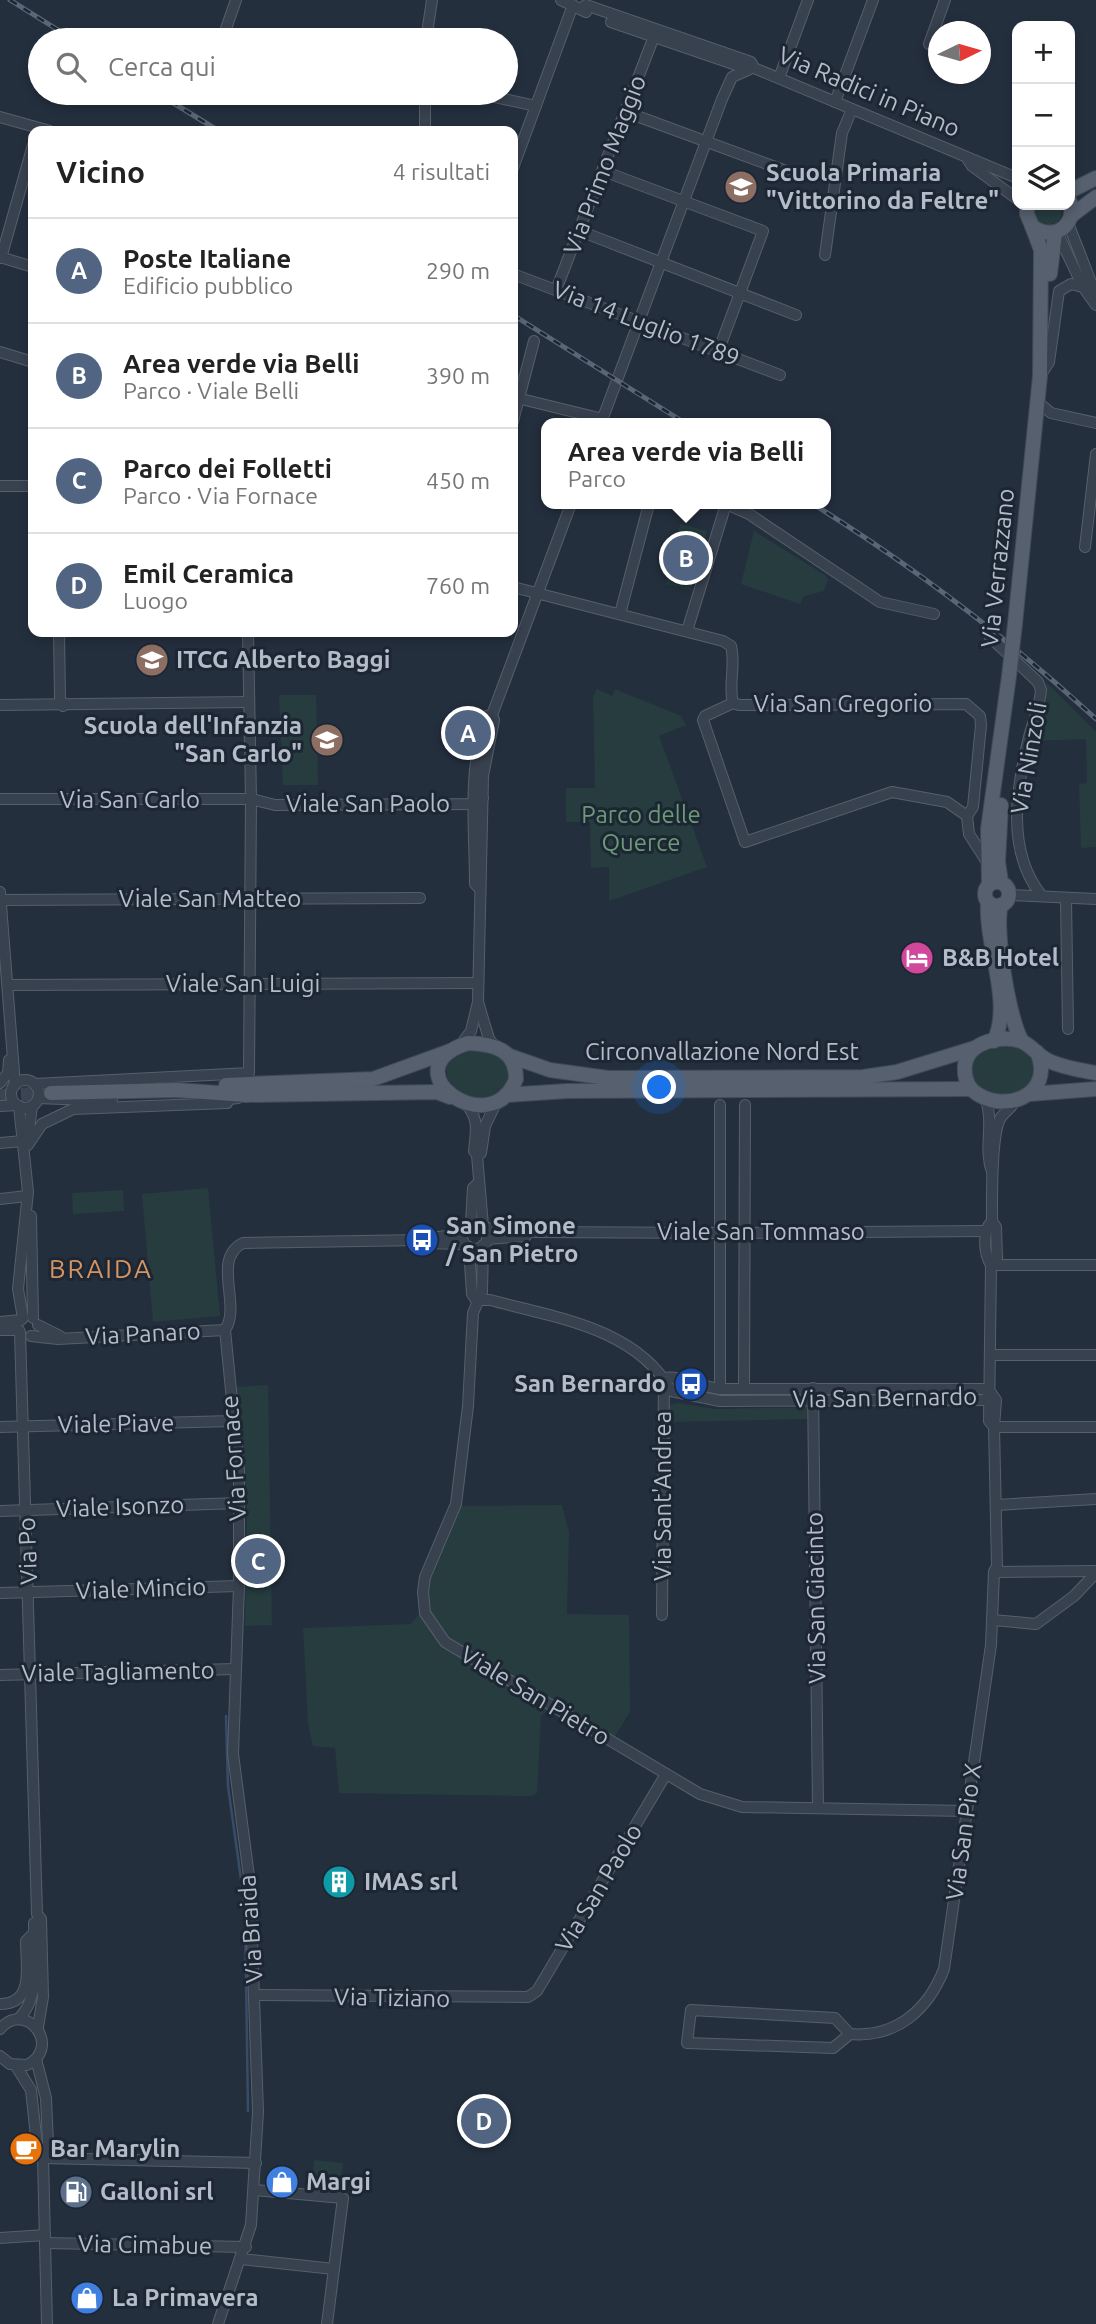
<!DOCTYPE html>
<html lang="it">
<meta charset="utf-8">
<style>
:root{--surface:#fff;--page:#f6f6f6;--text:#222;--muted:#767676;--line:#e0e0e0;--accent:#516482}
body{margin:0;font-family:Ubuntu,sans-serif;background:var(--page);color:var(--text)}
.controls{position:absolute;right:21px;top:21px;display:grid;overflow:hidden;border-radius:14px;box-shadow:0 4px 10px #0003}
.controls button{width:63px;height:63px;display:grid;place-items:center;padding:0;border:0;border-bottom:2px solid var(--line);background:var(--surface);color:var(--text);font:35px sans-serif}
.compass{position:absolute;left:928px;top:21px;width:63px;height:63px;border-radius:50%;background:var(--surface);box-shadow:0 4px 10px #0003;rotate:85deg}
.you{position:absolute;left:660px;top:1088px;width:24px;height:24px;margin:-18px;border:5px solid #fff;border-radius:50%;background:#1a73e8;box-shadow:0 0 0 10px #1a73e833}
.badge{display:grid;place-items:center;width:46px;height:46px;border-radius:50%;background:var(--accent);color:#fff;font-size:23px;font-weight:700}
.pin{position:absolute;translate:-50% -50%;border:4px solid #fff;box-shadow:0 2px 7px #0006}
.popup{position:absolute;left:541px;top:418px;width:290px;height:91px;box-sizing:border-box;display:grid;place-content:center;border-radius:14px;background:var(--surface);filter:drop-shadow(0 2px 5px #0005);font-size:23px;white-space:nowrap;color:var(--muted)}
.popup b{font-size:26px;color:var(--text)}
.popup::after{content:'';position:absolute;left:50%;top:100%;margin-left:-14px;border:14px solid transparent;border-top-color:var(--surface)}
.list{margin:0;padding:0;list-style:none}
h2{display:flex;justify-content:space-between;align-items:center;height:91px;margin:0;padding:0 28px;font-size:30px}
h2 small{font-size:23px;font-weight:400;color:var(--muted)}
.list li{display:grid;grid-template-columns:46px 1fr auto;gap:21px;align-items:center;box-sizing:border-box;height:105px;padding:0 28px;border-top:2px solid var(--line)}
.list b{display:block;font-size:26px;white-space:nowrap}
.list p{margin:0;font-size:23px;white-space:nowrap;color:var(--muted)}
.list em{font-size:23px;font-style:normal;color:var(--muted)}
.icon{flex:none;width:38px;height:38px;fill:none;stroke:currentColor;stroke-width:2;stroke-linecap:round;stroke-linejoin:round}
.map{position:relative;flex:none;width:1096px;height:2324px;overflow:hidden}
.search{position:absolute;background:var(--surface);box-shadow:0 4px 10px #0003;left:28px;top:28px;width:490px;height:77px;display:flex;align-items:center;gap:18px;box-sizing:border-box;padding:0 24px;border-radius:38px;color:var(--muted);font-size:26px}
.panel{position:absolute;background:var(--surface);box-shadow:0 4px 10px #0003;left:28px;top:126px;width:490px;height:511px;border-radius:14px}
.map>svg:first-child{display:block}
</style>
<div class="map">
<svg width="1096" height="2324" viewBox="0 0 1096 2324">
<rect width="100%" height="100%" fill="#242f3e"/>
<g fill="#263c3f">
<path d="M1035 205H1062L1061 220 1047 226 1037 222 1033 212Z"/>
<path d="M680 524 707 531 692 591 666 584Z"/>
<path d="M754 531 825 575 828 580 824 591 804 596 800 604 741 584Z"/>
<path d="M1046 682 1096 732V847L1081 848 1079 784 1087 783 1086 739 1034 741 1047 705Z"/>
<path d="M597 689 612 696 615 689 681 716 686 725 659 736 707 867 609 901V867L591 868 590 822H566V788H595L593 697Z"/>
<path d="M279 695H316L318 785H283Z"/>
<path d="M1006 1044 1023 1048 1035 1061 1033 1084C1006 1102 966 1101 972 1059L981 1049Z"/>
<path d="M480 1048 503 1056 511 1076C501 1103 478 1099 454 1093 439 1064 446 1050 480 1048Z"/>
<path d="M208 1188 220 1316 153 1322 142 1194Z"/>
<path d="M123 1190 124 1211 73 1214 72 1193Z"/>
<path d="M268 1385 272 1625 245 1626 247 1498 235 1387Z"/>
<path d="M678 1403 716 1409 807 1407V1419L669 1422V1405Z"/>
<path d="M562 1505 569 1532 567 1614 629 1615 630 1712 612 1741 553 1705 541 1716 537 1793 532 1796 339 1793 335 1748 313 1746 308 1724 303 1628 411 1624 423 1609 431 1568 456 1506Z"/>
<path d="M314 2160 343 2163 341 2181 330 2188 312 2186Z"/>
</g>
<g fill="none" stroke-linecap="round" stroke-linejoin="round">
<path stroke="#394c67" stroke-width="2.5" d="M226 1716 228 1786 245 1908 248 2111"/>
<path stroke="#3a4453" stroke-width="14" stroke-dasharray="14 7" stroke-linecap="butt" d="M0 1096 51 1093"/>
<defs>
<g id="minor">
<path d="M561 0 586 12"/>
<path d="M581 8 586 5 751 62 754 68 1017 178"/>
<path d="M611 22 748 69"/>
<path d="M222 40 236 0"/>
<path d="M426 40 432 0"/>
<path d="M929 44 945 0"/>
<path d="M779 78 808 0"/>
<path d="M476 93 536 106"/>
<path d="M835 102 873 0"/>
<path d="M626 112 786 171"/>
<path d="M0 117 50 131"/>
<path d="M425 131V93"/>
<path d="M967 158 972 166 1017 199"/>
<path d="M513 168 573 5"/>
<path d="M603 171 763 231 718 352"/>
<path d="M1068 223 1096 295"/>
<path d="M580 231 796 315"/>
<path d="M1057 232 1083 287 1096 305"/>
<path d="M825 255 842 133 852 109"/>
<path d="M0 257 33 267"/>
<path d="M1 258 33 145"/>
<path d="M513 274 780 375"/>
<path d="M556 290 653 39 656 36 666 39"/>
<path d="M0 352 33 362"/>
<path d="M1040 376 1049 362 1059 291 1071 284 1083 287"/>
<path d="M513 397 603 419"/>
<path d="M1038 402 1051 413 1096 423"/>
<path d="M513 421 534 341"/>
<path d="M601 423 722 99 732 77 748 70"/>
<path d="M0 486H33"/>
<path d="M726 504 749 514 880 602 934 614"/>
<path d="M1085 547 1096 454"/>
<path d="M513 587 723 641 731 646C736 665 728 685 733 703L739 705 966 704 980 716 981 725 973 807 967 816"/>
<path d="M620 614 649 504"/>
<path d="M687 631 726 504"/>
<path d="M59 632 60 698 63 706"/>
<path d="M990 637 1038 682 1041 690C1040 707 1033 721 1029 737 1016 789 1006 850 1041 895"/>
<path d="M733 703 705 716 703 720 745 842 892 792 947 802 967 816 969 834 987 862"/>
<path d="M0 705 248 702"/>
<path d="M0 799H251L275 805 475 804 483 798"/>
<path d="M479 888 475 884C475 830 467 767 487 716L492 715 571 504"/>
<path d="M0 892 15 1085"/>
<path d="M1009 895 1096 899"/>
<path d="M1066 899 1068 1029"/>
<path d="M1 900 420 898"/>
<path d="M8 985 478 983"/>
<path d="M478 1002 489 1039 494 1045"/>
<path d="M460 1046 471 1031 478 1002 483 776 494 720 492 715"/>
<circle cx="25" cy="1094" r="14"/>
<path d="M0 1083 8 1073 9 1060"/>
<path d="M35 1084 249 1073 251 799 248 632"/>
<path d="M38 1098 112 1101"/>
<path d="M985 1098C995 1122 983 1147 992 1172"/>
<path d="M464 1102C480 1118 476 1131 474 1151L477 1155 483 1226"/>
<path d="M0 1106 17 1105"/>
<path d="M19 1106 28 1192 18 1289 23 1318"/>
<path d="M28 1137 32 1106"/>
<path d="M0 1143 23 1141"/>
<path d="M28 1145 42 1124 73 1109 227 1103 229 1099 238 1098"/>
<path d="M477 1155 481 1153 485 1126 497 1101"/>
<path d="M0 1199 27 1196"/>
<path d="M31 1216 33 1318"/>
<path d="M471 1223 473 1188 477 1184"/>
<circle cx="475" cy="1236" r="13"/>
<path d="M485 1228 536 1232 719 1233 986 1231"/>
<path d="M423 1239 462 1234"/>
<path d="M487 1239 526 1236"/>
<path d="M483 1245 482 1292 473 1313 468 1406 456 1504 425 1577 423 1592 425 1613 445 1642 700 1794 742 1807 967 1811"/>
<path d="M469 1247 472 1294 476 1300"/>
<path d="M991 1265 997 1258 996 1227 992 1221C992 1197 991 1141 999 1121 1003 1111 1012 1110 1015 1100"/>
<path d="M991 1265H1096"/>
<path d="M476 1300H490C553 1317 637 1328 671 1391L720 1401 985 1400 991 1393"/>
<path d="M0 1322 21 1320"/>
<path d="M38 1325 60 1336"/>
<path d="M0 1330H19"/>
<path d="M225 1330C242 1305 211 1259 243 1243L422 1240 424 1243 464 1244"/>
<path d="M20 1332 37 1914 41 1919 43 1997 38 2027"/>
<path d="M31 1336 58 1339 225 1330"/>
<path d="M991 1355H1096"/>
<path d="M664 1378C681 1375 701 1387 720 1389H985L991 1393"/>
<path d="M744 1388 745 1105"/>
<path d="M813 1388 818 1808"/>
<path d="M720 1389V1105"/>
<path d="M991 1393 996 1400 994 1427 989 1421 991 1265C984 1254 982 1231 992 1221"/>
<path d="M0 1427 233 1421"/>
<path d="M996 1505 1096 1499"/>
<path d="M0 1511 240 1503"/>
<path d="M994 1572 1096 1571"/>
<path d="M0 1593 239 1586"/>
<path d="M662 1615 664 1379"/>
<path d="M993 1620 1036 1624 1074 1596 1096 1573"/>
<path d="M0 1675 236 1669"/>
<path d="M256 1995 528 1997 537 1991 666 1774"/>
<path d="M0 2004C35 2004 26 1966 26 1941L34 1933"/>
<path d="M18 2019C42 1998 34 1951 34 1923"/>
<path d="M0 2029C26 1999 63 2047 27 2065L10 2064 0 2056"/>
<path d="M850 2034 833 2048 687 2043 691 2010 835 2018 850 2034C896 2038 928 2010 944 1969L991 1645 994 1572 997 1566 994 1427H1096"/>
<path d="M36 2059 46 2098 48 2144 43 2158 47 2324"/>
<path d="M16 2066 31 2090 37 2145 43 2152"/>
<path d="M43 2158 256 2163"/>
<path d="M255 2190 343 2198 327 2324"/>
<path d="M0 2238 45 2235"/>
<path d="M45 2243 246 2247"/>
<path d="M241 2259 334 2269"/>
<path d="M218 2324 251 2225 258 2112 250 1884 233 1754 239 1586V1470L225 1330"/>
</g>
<g id="major">
<path d="M1070 191 1096 178"/>
<path d="M1027 205V214L1032 226C1052 242 1077 227 1070 202"/>
<path d="M1071 216 1096 197"/>
<path d="M1050 274 1055 233"/>
<path d="M1015 624 1040 376 1041 250 1032 226"/>
<path d="M1001 805 998 862 1001 882"/>
<circle cx="997" cy="894" r="12"/>
<path d="M989 884 988 829 1009 676"/>
<path d="M988 902C985 945 1013 1003 994 1041"/>
<path d="M1001 905C994 928 1009 1021 1022 1041"/>
<path d="M468 1043C493 1044 516 1049 516 1079 491 1145 387 1069 468 1043Z"/>
<path d="M1037 1052C1056 1096 1002 1116 972 1090 966 1084 964 1073 965 1065 968 1041 1004 1034 1023 1042 1033 1047 1039 1057 1049 1061 1064 1068 1080 1070 1096 1073"/>
<path d="M510 1056 550 1070 608 1078 863 1077 897 1072 975 1048"/>
<path d="M226 1085 373 1079 450 1051"/>
<path d="M51 1093 176 1090 246 1095 437 1092 450 1097"/>
<path d="M1030 1094 1096 1089"/>
<path d="M506 1095 567 1091 971 1089"/>
</g>
</defs>
<use href="#minor" stroke="#565f6c" stroke-width="12"/>
<use href="#major" stroke="#414a57" stroke-width="16"/>
<use href="#minor" stroke="#38414e" stroke-width="10"/>
<use href="#major" stroke="#56606e" stroke-width="14"/>
<defs>
<g id="rail">
<path d="M10 0 74 40"/>
<path d="M157 93 219 131"/>
<path d="M513 315 685 423"/>
<path d="M813 504C914 567 1008 638 1096 719"/>
</g>
</defs>
<use href="#rail" stroke="#5a6575" stroke-width="5"/>
<use href="#rail" stroke="#1d2633" stroke-width="2.5" stroke-dasharray="8" stroke-linecap="butt"/>
<defs>
<path id="major-bridge" d="M1009 676 1015 624"/>
</defs>
<use href="#major-bridge" stroke="#414a57" stroke-width="16" stroke-linecap="butt"/>
<use href="#major-bridge" stroke="#56606e" stroke-width="14"/>
</g>
<defs>
<symbol id="school-disc" viewBox="-11 -11 22 22"><circle r="9.5" fill="#8d6e63" stroke="#1d2633"/><path d="M0-5L7-2L0 1L-7-2ZM-4 1L0 2.5L4 1V4Q0 6-4 4Z" fill="#fff"/></symbol>
<symbol id="hotel-disc" viewBox="-11 -11 22 22"><circle r="9.5" fill="#d1479c" stroke="#1d2633"/><path d="M-6-4.5h1.5V1H6V5H4.5V3h-9V5H-6ZM-4 0a1.8 1.8 0 1 1 3.6 0ZM.5 0V-2.5h3Q6-2.5 6 0Z" fill="#fff"/></symbol>
<symbol id="bus-disc" viewBox="-11 -11 22 22"><circle r="9.5" fill="#1a4fb4" stroke="#1d2633"/><path d="M-5-6H5V4H4V6H2V4H-2V6H-4V4H-5ZM-3.5-4V0h7V-4ZM-3.5 1.2v1.5H-2V1.2ZM2 1.2v1.5H3.5V1.2Z" fill="#fff"/></symbol>
<symbol id="building-disc" viewBox="-11 -11 22 22"><circle r="9.5" fill="#0f9aa8" stroke="#1d2633"/><path d="M-4-6H4V6H1V3H-1V6H-4ZM-2.5-4.3h1.7v1.8h-1.7ZM.8-4.3h1.7v1.8H.8ZM-2.5-1h1.7V.8h-1.7ZM.8-1h1.7V.8H.8Z" fill="#fff"/></symbol>
<symbol id="cafe-disc" viewBox="-11 -11 22 22"><circle r="9.5" fill="#e8710a" stroke="#1d2633"/><path d="M-5.5-4.5H6V0H3Q3 3.5 0 3.5H-2.5Q-5.5 3.5-5.5 0ZM3-3.2v2h1.7v-2ZM-6 4.5H4V6H-6Z" fill="#fff"/></symbol>
<symbol id="shop-disc" viewBox="-11 -11 22 22"><circle r="9.5" fill="#3f7fe0" stroke="#1d2633"/><path d="M-5-2.5h2.3a2.7 3.5 0 0 1 5.4 0H5L5.5 6h-11ZM-1.5-2.5h3a1.5 2.3 0 0 0-3 0Z" fill="#fff"/></symbol>
<symbol id="fuel-disc" viewBox="-11 -11 22 22"><circle r="9.5" fill="#5c6f8a" stroke="#1d2633"/><path d="M-5.5-6h7V0h2V4h1.3V-2.5L3-4.5l.8-.8L6-3V5H2.5V1h-1V6h-7ZM-4.2-4.7v3.2H.2V-4.7Z" fill="#fff"/></symbol>
</defs>
<g fill-rule="evenodd">
<use href="#school-disc" x="722" y="168" width="38" height="38"/>
<use href="#school-disc" x="133" y="641" width="38" height="38"/>
<use href="#school-disc" x="308" y="721" width="38" height="38"/>
<use href="#hotel-disc" x="898" y="939" width="38" height="38"/>
<use href="#bus-disc" x="403" y="1221" width="38" height="38"/>
<use href="#bus-disc" x="672" y="1365" width="38" height="38"/>
<use href="#building-disc" x="320" y="1863" width="38" height="38"/>
<use href="#cafe-disc" x="7" y="2130" width="38" height="38"/>
<use href="#shop-disc" x="263" y="2163" width="38" height="38"/>
<use href="#fuel-disc" x="57" y="2173" width="38" height="38"/>
<use href="#shop-disc" x="68" y="2279" width="38" height="38"/>
</g>
<g text-anchor="middle" stroke-width="6" stroke-linejoin="round" paint-order="stroke">
<g font-size="24" fill="#b4bcc9" stroke="#1d2633">
<text transform="translate(869 92) rotate(23)" y="8">Via Radici in Piano</text>
<text transform="translate(605 165) rotate(-69)" y="8">Via Primo Maggio</text>
<text transform="translate(646 324) rotate(21)" y="8">Via 14 Luglio 1789</text>
<text transform="translate(998 568) rotate(-84)" y="8">Via Verrazzano</text>
<text x="843" y="712">Via San Gregorio</text>
<text transform="translate(1029 758) rotate(-80)" y="8">Via Ninzoli</text>
<text x="130" y="808">Via San Carlo</text>
<text x="368" y="812">Viale San Paolo</text>
<text x="210" y="907">Viale San Matteo</text>
<text x="243" y="992">Viale San Luigi</text>
<text x="722" y="1060">Circonvallazione Nord Est</text>
<text x="761" y="1240">Viale San Tommaso</text>
<text transform="translate(143 1334) rotate(-3)" y="8">Via Panaro</text>
<text transform="translate(885 1398) rotate(-1)" y="8">Via San Bernardo</text>
<text transform="translate(116 1424) rotate(-1)" y="8">Viale Piave</text>
<text transform="translate(234 1458) rotate(-94)" y="8">Via Fornace</text>
<text transform="translate(663 1496) rotate(-90)" y="8">Via Sant'Andrea</text>
<text transform="translate(120 1507) rotate(-2)" y="8">Viale Isonzo</text>
<text transform="translate(28 1551) rotate(-92)" y="8">Via Po</text>
<text transform="translate(141 1589) rotate(-2)" y="8">Viale Mincio</text>
<text transform="translate(816 1598) rotate(-91)" y="8">Via San Giacinto</text>
<text transform="translate(118 1672) rotate(-1)" y="8">Viale Tagliamento</text>
<text transform="translate(535 1696) rotate(31)" y="8">Viale San Pietro</text>
<text transform="translate(964 1832) rotate(-82)" y="8">Via San Pio X</text>
<text transform="translate(599 1888) rotate(-59)" y="8">Via San Paolo</text>
<text transform="translate(251 1929) rotate(-94)" y="8">Via Braida</text>
<text transform="translate(392 1998) rotate(1)" y="8">Via Tiziano</text>
<text transform="translate(145 2245) rotate(1)" y="8">Via Cimabue</text>
</g>
<g font-size="24" font-weight="bold" fill="#b4bcc9" stroke="#1d2633" text-anchor="start">
<text x="766" y="181">Scuola Primaria<tspan x="766" dy="28">"Vittorino da Feltre"</tspan></text>
<text x="176" y="668">ITCG Alberto Baggi</text>
<text x="302" y="734" text-anchor="end">Scuola dell'Infanzia<tspan x="302" dy="28">"San Carlo"</tspan></text>
<text x="942" y="966">B&amp;B Hotel</text>
<text x="446" y="1234">San Simone<tspan x="446" dy="28">/ San Pietro</tspan></text>
<text x="666" y="1392" text-anchor="end">San Bernardo</text>
<text x="364" y="1890">IMAS srl</text>
<text x="50" y="2157">Bar Marylin</text>
<text x="306" y="2190">Margi</text>
<text x="100" y="2200">Galloni srl</text>
<text x="112" y="2306">La Primavera</text>
</g>
<g font-size="24" fill="#6b9a76" stroke="#1d2633">
<text x="641" y="823">Parco delle<tspan x="641" dy="28">Querce</tspan></text>
</g>
<g font-size="26" letter-spacing="2" fill="#d59563" stroke="#1d2633">
<text x="101" y="1278">BRAIDA</text>
</g>
</g>
</svg>
<div class="controls">
<button>+</button>
<button>−</button>
<button><svg class="icon" aria-label="layers" viewBox="0 0 24 24"><path d="M12 4l9 5-9 5-9-5zM3 14l9 5 9-5"/></svg></button>
</div>
<svg class="compass" viewBox="-18 -18 36 36"><path d="M0-13l5 13h-10z" fill="#e53935"/><path d="M0 13l5-13h-10z" fill="#767676"/></svg>
<div class="you"></div>
<div class="pin badge" style="left:468px;top:733px">A</div>
<div class="pin badge" style="left:686px;top:558px">B</div>
<div class="popup"><b>Area verde via Belli</b>Parco</div>
<div class="pin badge" style="left:258px;top:1561px">C</div>
<div class="pin badge" style="left:484px;top:2121px">D</div>
<div class="search"><svg class="icon" aria-label="search" viewBox="0 0 24 24"><circle cx="10" cy="10" r="6"/><path d="M15 15l6 6"/></svg>Cerca qui</div>
<section class="panel">
<h2>Vicino<small>4 risultati</small></h2>
<ul class="list">
<li><span class="badge">A</span><div><b>Poste Italiane</b><p>Edificio pubblico</p></div><em>290 m</em></li>
<li><span class="badge">B</span><div><b>Area verde via Belli</b><p>Parco · Viale Belli</p></div><em>390 m</em></li>
<li><span class="badge">C</span><div><b>Parco dei Folletti</b><p>Parco · Via Fornace</p></div><em>450 m</em></li>
<li><span class="badge">D</span><div><b>Emil Ceramica</b><p>Luogo</p></div><em>760 m</em></li>
</ul>
</section>
</div>
